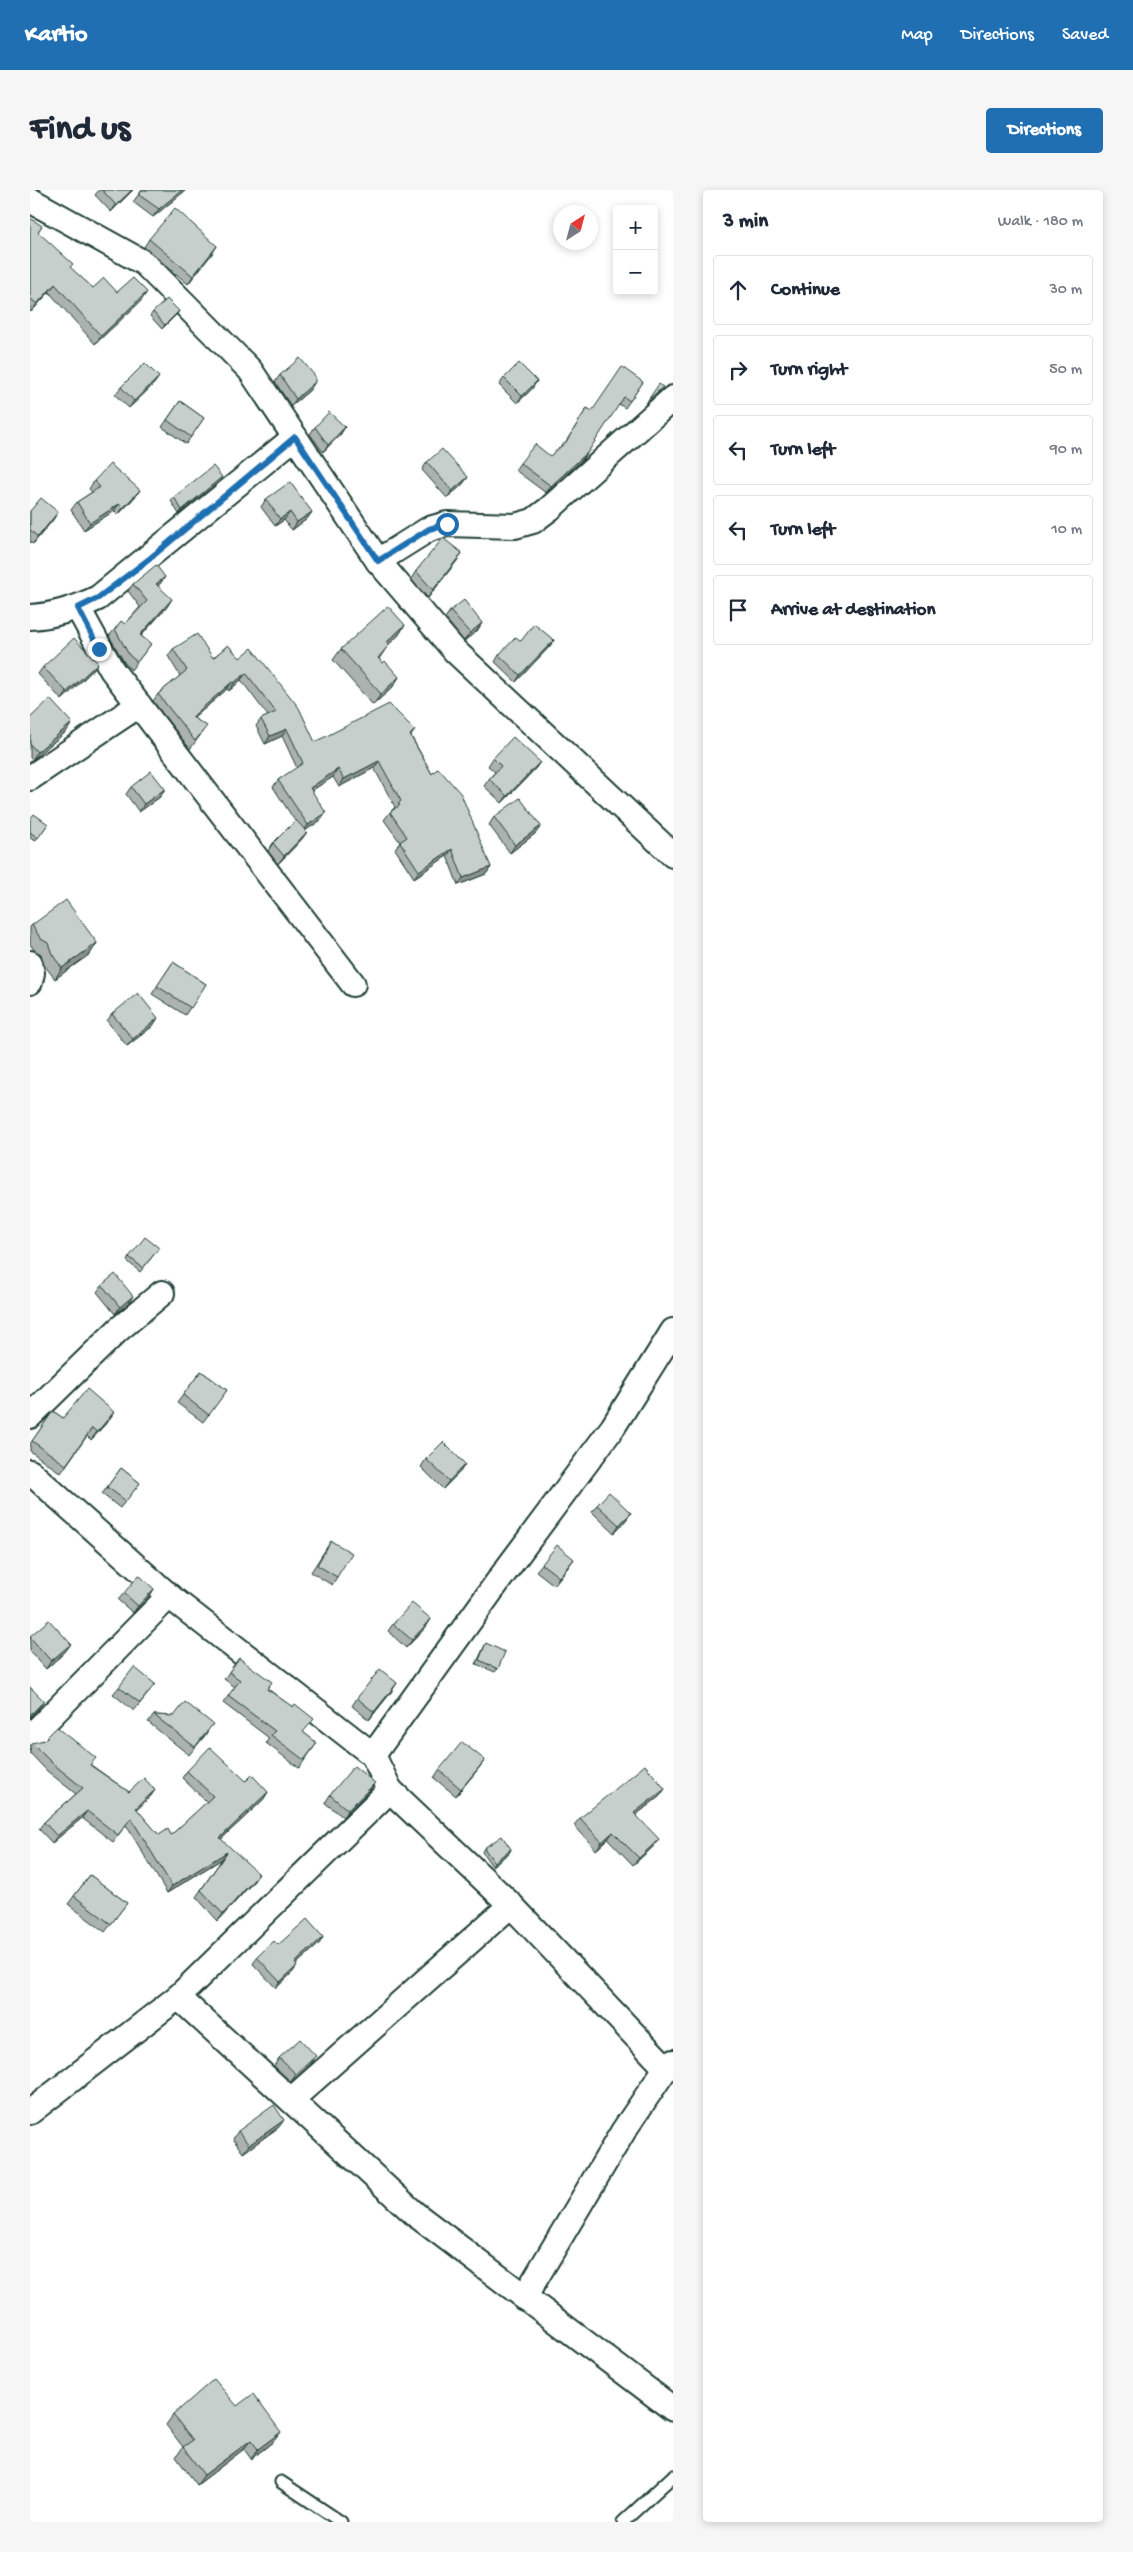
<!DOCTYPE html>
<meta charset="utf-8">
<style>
:root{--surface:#fff;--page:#f6f6f7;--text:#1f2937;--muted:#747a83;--line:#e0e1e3;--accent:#1f6fb2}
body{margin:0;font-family:"Gochi Hand",sans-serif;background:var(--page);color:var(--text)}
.controls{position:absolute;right:15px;top:15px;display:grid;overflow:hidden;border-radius:5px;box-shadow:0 2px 8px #0003}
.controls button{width:45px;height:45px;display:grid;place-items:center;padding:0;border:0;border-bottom:1px solid var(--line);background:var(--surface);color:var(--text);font:25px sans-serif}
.compass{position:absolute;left:523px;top:15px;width:45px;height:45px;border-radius:50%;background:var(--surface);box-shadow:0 2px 8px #0003;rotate:36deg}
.stop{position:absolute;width:15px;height:15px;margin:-11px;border:4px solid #1f6fb2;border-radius:50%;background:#fff}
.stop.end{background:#1f6fb2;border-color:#fff;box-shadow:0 1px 5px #0008}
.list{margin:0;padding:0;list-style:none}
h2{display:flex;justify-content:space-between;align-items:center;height:65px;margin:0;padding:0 20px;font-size:21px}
h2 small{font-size:16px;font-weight:400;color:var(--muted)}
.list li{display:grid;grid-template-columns:32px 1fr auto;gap:15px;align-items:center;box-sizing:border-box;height:70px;margin:0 10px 10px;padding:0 10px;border:1px solid var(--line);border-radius:5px}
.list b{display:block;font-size:19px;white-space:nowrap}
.list em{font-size:16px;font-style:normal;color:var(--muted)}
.icon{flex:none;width:28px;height:28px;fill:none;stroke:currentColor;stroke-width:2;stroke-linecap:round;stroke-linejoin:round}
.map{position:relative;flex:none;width:643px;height:2332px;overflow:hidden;border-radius:5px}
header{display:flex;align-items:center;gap:30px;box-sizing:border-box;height:70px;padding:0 25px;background:var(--accent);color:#fff}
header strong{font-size:24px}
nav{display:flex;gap:28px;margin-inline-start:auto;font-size:18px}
.intro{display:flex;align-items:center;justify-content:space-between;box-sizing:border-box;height:120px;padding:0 30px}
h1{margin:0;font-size:35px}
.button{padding:12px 22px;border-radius:5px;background:var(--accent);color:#fff;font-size:18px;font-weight:700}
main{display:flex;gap:30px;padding:0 30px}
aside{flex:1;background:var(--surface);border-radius:5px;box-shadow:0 2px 8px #0003}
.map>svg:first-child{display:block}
</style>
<header>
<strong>Kartio</strong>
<nav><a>Map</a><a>Directions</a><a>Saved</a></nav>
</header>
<div class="intro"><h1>Find us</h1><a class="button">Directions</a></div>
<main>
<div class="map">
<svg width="643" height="2332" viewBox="0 0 643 2332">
<rect width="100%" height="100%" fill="#fff"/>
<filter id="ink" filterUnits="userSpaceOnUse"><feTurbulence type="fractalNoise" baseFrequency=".02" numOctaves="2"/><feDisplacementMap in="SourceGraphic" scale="10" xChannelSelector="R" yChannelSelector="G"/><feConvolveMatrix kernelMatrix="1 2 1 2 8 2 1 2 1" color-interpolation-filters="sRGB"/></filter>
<g filter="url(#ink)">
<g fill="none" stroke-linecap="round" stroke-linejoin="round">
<defs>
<g id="service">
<path d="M251 2292 311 2332"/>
<path d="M593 2332 643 2286"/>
</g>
<g id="minor">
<path d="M0 10 114 73 220 180 348 371 425 461 643 665"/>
<path d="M348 371 399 339 417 334 485 336 503 331 519 319 643 208"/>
<path d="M48 418 82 480 323 794"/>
<path d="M0 427C24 426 47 418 68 408L265 247"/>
<path d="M0 588 109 515"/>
<path d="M0 773 2 783 0 792"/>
<path d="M0 1226 88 1140 132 1103"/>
<path d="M0 1282 139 1406 343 1565"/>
<path d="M0 1547 139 1406"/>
<path d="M360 1600 481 1715 636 1878 643 1872"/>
<path d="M148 1807 385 2024 643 2219"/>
<path d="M261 1910 481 1715"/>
<path d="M0 1922 148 1807 360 1600 343 1565 477 1379 583 1237 643 1141"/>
<path d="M494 2108 594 1940 636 1878"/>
</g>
</defs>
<use href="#service" stroke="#1f3d34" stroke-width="15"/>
<use href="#minor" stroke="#1f3d34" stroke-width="28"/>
<use href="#service" stroke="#fff" stroke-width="11"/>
<use href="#minor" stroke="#fff" stroke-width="24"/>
</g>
<g fill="#abb2af" stroke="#1f3d34">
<path d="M69 0H103L81 22 65 5Z"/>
<path d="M112 0H156L123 27 103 12Z"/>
<path d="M0 28 8 42 40 78 63 98 87 102 111 111 65 154 19 102 1 122 0 121Z"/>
<path d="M119 49 187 56 158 94 114 57Z"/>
<path d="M149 121 146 125 132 139 120 126 123 122Z"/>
<path d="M250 185 280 200 261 216 245 192Z"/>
<path d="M474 188 502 199 487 213 469 195Z"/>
<path d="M613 192 595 218 589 214 553 269 516 303 485 280 490 273 520 266 535 253 557 218 562 221Z"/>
<path d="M124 194 99 218 85 205 91 197Z"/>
<path d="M150 211 174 228 156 254 132 237Z"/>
<path d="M285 237H315L310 245 293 262 280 244Z"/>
<path d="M397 272 438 287 432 295 417 308 392 280Z"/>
<path d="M64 291 110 300 104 308 88 325 84 321 54 340 41 320 47 312 62 302 59 299Z"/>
<path d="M190 291 149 324 141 311 144 307Z"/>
<path d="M236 309 282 322 277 329 262 340 254 330 245 336 231 317Z"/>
<path d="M0 321 28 322 3 354 0 352Z"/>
<path d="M432 363 398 408 381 389 386 381Z"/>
<path d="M135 387 128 396 137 417 111 446 121 454 101 480 94 472 79 446 85 439 95 434 110 417 98 401 103 394Z"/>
<path d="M420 421 452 433 447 441 434 451 415 428Z"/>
<path d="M375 435 368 446 359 454 349 469 369 487 362 498 343 515 303 470 311 459Z"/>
<path d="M524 450 520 456 486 492 465 472 469 465 491 451Z"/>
<path d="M198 455 285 552 385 540 381 546 402 584 461 677 456 684 428 695 417 666 384 688 365 659 370 652 354 630 360 622 365 617 344 578 309 597 303 587 282 600 291 630 276 640 272 649 248 674 238 661 243 653 265 631 243 597 248 590 267 578 252 546 235 554 226 536 231 529 238 526 211 490 199 501 197 499 164 528 172 543 160 559 123 511 128 504 150 486 138 466 143 459 183 468Z"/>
<path d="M13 477 63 480 32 510 8 484Z"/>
<path d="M0 528 37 541 2 570 0 568Z"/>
<path d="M463 568 510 572 505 579 472 613 454 596 459 589 465 582 458 576Z"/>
<path d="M101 597 135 599 130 607 109 622 96 604Z"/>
<path d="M464 627 506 643 480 663 459 635Z"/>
<path d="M0 629 18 634 5 651 0 648Z"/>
<path d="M2 735 67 753 60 764 25 789 14 775 11 764 4 760 0 754V737Z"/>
<path d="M143 772 176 794 155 825 122 804Z"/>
<path d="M82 824 123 836 97 856 77 831Z"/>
<path d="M126 1062 110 1082 97 1071 99 1067Z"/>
<path d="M72 1095 98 1114 85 1124 67 1102Z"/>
<path d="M171 1181 197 1200 173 1232 147 1213Z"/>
<path d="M23 1221 33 1228 84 1222 79 1230 61 1250 57 1246 31 1283 0 1261V1254Z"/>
<path d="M396 1269 435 1274 430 1282 413 1299 391 1277Z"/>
<path d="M91 1278 110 1293 90 1318 72 1304Z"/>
<path d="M567 1315 601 1323 596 1330 584 1343 562 1322Z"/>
<path d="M301 1351 307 1387 302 1395 281 1382Z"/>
<path d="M512 1374 539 1376 524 1395 506 1381Z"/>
<path d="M124 1399 119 1407 103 1423 88 1410 94 1403Z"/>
<path d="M401 1429 396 1437 376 1458 358 1441 363 1434Z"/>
<path d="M0 1446 35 1462 16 1479 0 1461Z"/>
<path d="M456 1453 468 1479 465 1482 446 1474 454 1457Z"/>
<path d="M209 1468 237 1499 274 1543 287 1553 269 1578 236 1553 239 1548 193 1513 205 1497 194 1489Z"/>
<path d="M89 1497 120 1501 104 1521 83 1504Z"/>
<path d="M362 1501 339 1530 322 1516 327 1508Z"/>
<path d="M124 1525 144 1526 178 1542 159 1565 118 1532Z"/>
<path d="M2 1553 61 1575 99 1602 125 1600 120 1607 107 1620 129 1645H141L177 1612 152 1588 157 1581 216 1591 238 1602 233 1610 191 1649 224 1691 188 1731 166 1707 192 1669 137 1703 96 1635 83 1652 52 1628 22 1653 9 1639 14 1632 46 1604 17 1581 0 1563V1556Z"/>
<path d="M455 1570 426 1606 404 1588 409 1580Z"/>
<path d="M340 1600 313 1627 295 1613 300 1605Z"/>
<path d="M630 1606 606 1625 623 1657 603 1675 578 1649 566 1660 544 1635 550 1628Z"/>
<path d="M454 1658 481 1659 479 1663 462 1676 452 1662Z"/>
<path d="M60 1685 97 1713 75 1742 38 1714Z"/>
<path d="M293 1747 289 1754 266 1774 263 1782 246 1798 223 1774 227 1767 248 1755Z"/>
<path d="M286 1866 281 1874 261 1892 244 1876 249 1868Z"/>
<path d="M249 1937 213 1963 203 1949 208 1941Z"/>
<path d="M207 2216 244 2251 221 2269 214 2259 167 2295 146 2267 153 2257 136 2235 143 2225Z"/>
</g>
<g fill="#8b918f" stroke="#1f3d34">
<path d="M102 0H103L81 22 86 15Z"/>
<path d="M152 0H156L123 27 129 19Z"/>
<path d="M187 56 182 64 158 94 163 86Z"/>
<path d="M25 94 19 102 1 122 7 114Z"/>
<path d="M117 102 111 111 65 154 71 146Z"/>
<path d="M149 121 146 125 132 139 135 135Z"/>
<path d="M129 187 124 194 99 218 104 211Z"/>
<path d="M507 191 502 199 487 213 492 206Z"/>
<path d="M285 192 280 200 261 216 266 209Z"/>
<path d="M633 197 630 201 616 214 618 210Z"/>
<path d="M315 237 310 245 293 262 298 255Z"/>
<path d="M558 262 553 269 516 303 521 296Z"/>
<path d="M192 287 190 291 149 324 152 320Z"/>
<path d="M438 287 432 295 417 308 422 301Z"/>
<path d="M110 300 104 308 88 325 93 318Z"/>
<path d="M89 314 84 321 54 340 60 333Z"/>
<path d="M28 322 23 330 3 354 8 347Z"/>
<path d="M260 322 254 330 245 336 250 329Z"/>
<path d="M282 322 277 329 262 340 267 332Z"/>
<path d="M432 363 427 371 398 408 403 400Z"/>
<path d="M135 387 130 394 121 402 126 394Z"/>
<path d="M142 409 137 417 104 453 110 445Z"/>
<path d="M452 433 447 441 434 451 440 443Z"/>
<path d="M375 435 368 446 349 463 357 452Z"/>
<path d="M524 450 520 456 486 492 490 485Z"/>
<path d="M68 473 63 480 32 510 37 502Z"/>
<path d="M216 483 211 490 199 501 204 493Z"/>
<path d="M369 487 362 498 343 515 351 504Z"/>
<path d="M202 492 197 499 157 534 162 527Z"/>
<path d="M42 533 37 541 2 570 7 562Z"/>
<path d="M257 539 252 546 235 554 240 546Z"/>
<path d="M349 571 344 578 309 597 314 589Z"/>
<path d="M510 572 505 579 472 613 477 606Z"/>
<path d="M308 579 303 587 275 605 280 598Z"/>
<path d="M135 599 130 607 109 622 114 614Z"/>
<path d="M296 623 291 630 273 642 278 635Z"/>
<path d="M511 636 506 643 480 663 485 655Z"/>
<path d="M277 642 272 649 248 674 254 666Z"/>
<path d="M422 659 417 666 384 688 389 681Z"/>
<path d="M461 677 456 684 428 695 433 688Z"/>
<path d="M67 753 60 764 25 789 32 778Z"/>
<path d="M128 828 123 836 97 856 103 849Z"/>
<path d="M103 1106 98 1114 85 1124 90 1117Z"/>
<path d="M84 1222 79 1230 61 1250 67 1242Z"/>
<path d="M435 1274 430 1282 413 1299 419 1291Z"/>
<path d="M601 1323 596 1330 584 1343 589 1335Z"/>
<path d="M544 1369 539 1376 524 1395 529 1387Z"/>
<path d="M124 1399 119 1407 103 1423 108 1416Z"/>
<path d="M401 1429 396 1437 376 1458 382 1450Z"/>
<path d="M41 1454 35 1462 16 1479 21 1471Z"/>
<path d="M367 1493 362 1501 339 1530 344 1522Z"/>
<path d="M14 1511 7 1520 0 1527V1525Z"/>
<path d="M455 1570 449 1578 426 1606 431 1599Z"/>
<path d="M345 1593 340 1600 313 1627 318 1620Z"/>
<path d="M635 1599 630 1606 598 1631 604 1623Z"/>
<path d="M125 1600 120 1607 101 1626 106 1618Z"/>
<path d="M238 1602 233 1610 185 1655 190 1648Z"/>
<path d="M57 1621 52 1628 22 1653 27 1646Z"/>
<path d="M583 1642 578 1649 566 1660 572 1652Z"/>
<path d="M629 1649 623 1657 603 1675 609 1668Z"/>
<path d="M481 1659 479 1663 462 1676 464 1672Z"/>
<path d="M197 1662 192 1669 137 1703 142 1696Z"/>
<path d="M229 1684 224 1691 188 1731 193 1724Z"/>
<path d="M293 1747 289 1754 260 1780 265 1773Z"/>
<path d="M267 1776 263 1782 246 1798 250 1792Z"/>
<path d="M286 1866 281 1874 261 1892 266 1884Z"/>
<path d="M254 1930 249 1937 213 1963 219 1955Z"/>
<path d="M251 2242 244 2251 221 2269 228 2259Z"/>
<path d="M221 2250 214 2259 167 2295 174 2285Z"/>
</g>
<g fill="#c7cfcc" stroke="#1f3d34">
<path d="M72 0H102L86 15Z"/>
<path d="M112 0H152L129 19 109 5Z"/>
<path d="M145 18 187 56 163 86 119 49Z"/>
<path d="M0 28 12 36 8 42 43 74 40 77 63 98 74 88 87 102 103 88 117 102 71 146 25 94 7 114 0 108Z"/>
<path d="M137 109 149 121 135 135 123 122Z"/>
<path d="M270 168 285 186V192L266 209 250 185Z"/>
<path d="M115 173 129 187 104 211 91 197Z"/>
<path d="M489 173 507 191 492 206 474 188Z"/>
<path d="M592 177 613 192 600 211 594 207 558 262 521 296 490 273 505 254 520 266 536 252 557 218 562 221Z"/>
<path d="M629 194 633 197 618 210Z"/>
<path d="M150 211 174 228 161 247 137 230Z"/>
<path d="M299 222 315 237 298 255 285 237Z"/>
<path d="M412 259 438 287 422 301 397 272Z"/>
<path d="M80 274 110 300 93 318 89 314 60 333 47 312 70 297 64 291Z"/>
<path d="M183 276 192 287 152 320 144 307Z"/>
<path d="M260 292 282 322 267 332 260 322 250 329 236 309Z"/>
<path d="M11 308 28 322 8 347 0 340V321Z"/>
<path d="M413 348 432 363 403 400 386 381Z"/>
<path d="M126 375 135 387 126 394 142 409 110 445 121 454 107 472 99 465 85 439 91 431 95 434 117 411 103 394Z"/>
<path d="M434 410 452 433 440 443 420 421Z"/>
<path d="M358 416 375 435 357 452 359 455 348 468 353 473 355 471 369 487 351 504 311 459Z"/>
<path d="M504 434 524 450 490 485 469 465 486 447 491 451Z"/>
<path d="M167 444 183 468 198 455 210 468 222 458 269 518 285 552 359 514 385 540 380 545 402 584 408 578 431 604 461 677 433 688 422 659 389 681 370 652 377 647 360 622 370 615 368 614 371 611 349 571 314 589 308 579 280 598 296 623 278 635 248 590 273 573 257 539 240 546 231 529 246 522 216 483 204 493 202 492 162 527 177 536 165 551 128 504 157 480 143 459Z"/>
<path d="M44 448 68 473 37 502 13 477Z"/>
<path d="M20 509 42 533 7 562 0 554V528Z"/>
<path d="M483 547 510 572 477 606 459 589 471 576 463 568Z"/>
<path d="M121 581 135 599 114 614 101 597Z"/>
<path d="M490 608 511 636 485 655 464 627Z"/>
<path d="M4 624 18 634 8 648 0 642V629Z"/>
<path d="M266 630 277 642 254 666 243 653Z"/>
<path d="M36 710 67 753 32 778 22 764 18 753 11 749 2 735Z"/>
<path d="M143 772 176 794 161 818 127 796Z"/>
<path d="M108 803 128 828 103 849 82 824Z"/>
<path d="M115 1047 129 1058 113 1078 99 1067Z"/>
<path d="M85 1084 103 1106 90 1117 72 1095Z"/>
<path d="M171 1181 197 1200 179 1225 153 1205Z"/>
<path d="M57 1199 84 1222 67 1242 62 1238 36 1275 2 1251 23 1221 33 1228Z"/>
<path d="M413 1252 435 1274 419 1291 396 1269Z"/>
<path d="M91 1278 110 1293 96 1311 77 1297Z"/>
<path d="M579 1302 601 1323 589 1335 567 1315Z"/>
<path d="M301 1351 322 1363 307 1387 287 1375Z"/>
<path d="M527 1355 544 1369 529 1387 512 1374Z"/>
<path d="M109 1385 124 1399 108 1416 94 1403Z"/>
<path d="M382 1413 401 1429 382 1450 363 1434Z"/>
<path d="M19 1430 41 1454 21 1471 0 1447V1446Z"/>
<path d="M456 1453 475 1462 468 1479 449 1470Z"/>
<path d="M209 1468 242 1492 237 1499 263 1517 265 1514 284 1529 273 1542 287 1553 274 1570 241 1545 245 1541 198 1506 210 1490 199 1482Z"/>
<path d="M104 1477 125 1494 110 1513 89 1497Z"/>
<path d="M350 1479 367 1493 344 1522 327 1508Z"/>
<path d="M0 1497 14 1511 0 1525Z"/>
<path d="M155 1512 183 1534 165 1557 124 1525 144 1526Z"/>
<path d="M27 1537 66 1568 60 1575 99 1602 114 1588 125 1600 106 1618 129 1645 138 1639 141 1645 183 1606 157 1581 180 1557 216 1591 222 1585 238 1602 190 1648 229 1684 193 1724 171 1700 197 1662 142 1696 101 1628 88 1645 57 1621 27 1646 14 1632 53 1598 22 1573 2 1553 14 1550Z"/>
<path d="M432 1552 455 1570 431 1599 409 1580Z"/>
<path d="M615 1575 635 1599 604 1623 629 1649 609 1668 583 1642 572 1652 550 1628Z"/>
<path d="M324 1576 345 1593 318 1620 300 1605Z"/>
<path d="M472 1646 481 1659 464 1672 454 1658Z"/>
<path d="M60 1685 97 1713 81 1734 44 1706Z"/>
<path d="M277 1729 293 1747 265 1773 267 1776 250 1792 227 1767 244 1751 248 1755Z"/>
<path d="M270 1849 286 1866 266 1884 249 1868Z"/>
<path d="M244 1915 254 1930 219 1955 208 1941Z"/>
<path d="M184 2189 207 2216 223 2204 251 2242 228 2259 221 2250 174 2285 153 2257 163 2250 143 2225Z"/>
</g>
</g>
<g fill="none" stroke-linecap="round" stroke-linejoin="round" filter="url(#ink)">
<path stroke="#1f6fb2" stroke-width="6" d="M69 459 48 418 68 408 118 370 265 247 348 371 399 339 417 334"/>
</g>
</svg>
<div class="controls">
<button>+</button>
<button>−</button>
</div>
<svg class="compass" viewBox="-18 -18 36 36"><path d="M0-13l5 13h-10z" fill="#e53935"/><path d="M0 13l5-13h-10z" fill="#747a83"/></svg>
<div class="stop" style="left:417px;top:334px"></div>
<div class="stop end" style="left:69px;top:459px"></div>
</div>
<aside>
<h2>3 min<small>Walk · 180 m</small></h2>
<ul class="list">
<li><svg class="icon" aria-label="ahead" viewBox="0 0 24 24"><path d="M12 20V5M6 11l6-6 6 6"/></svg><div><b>Continue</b></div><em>30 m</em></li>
<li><svg class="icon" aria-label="right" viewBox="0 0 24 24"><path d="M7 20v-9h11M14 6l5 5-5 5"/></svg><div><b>Turn right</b></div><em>50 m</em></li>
<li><svg class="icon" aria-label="left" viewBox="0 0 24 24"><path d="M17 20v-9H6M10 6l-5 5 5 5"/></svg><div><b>Turn left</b></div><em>90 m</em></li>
<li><svg class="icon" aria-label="left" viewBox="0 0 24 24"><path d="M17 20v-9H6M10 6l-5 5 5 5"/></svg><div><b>Turn left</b></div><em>10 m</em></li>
<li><svg class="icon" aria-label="arrive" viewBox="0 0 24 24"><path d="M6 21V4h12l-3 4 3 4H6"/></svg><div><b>Arrive at destination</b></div></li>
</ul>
</aside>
</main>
